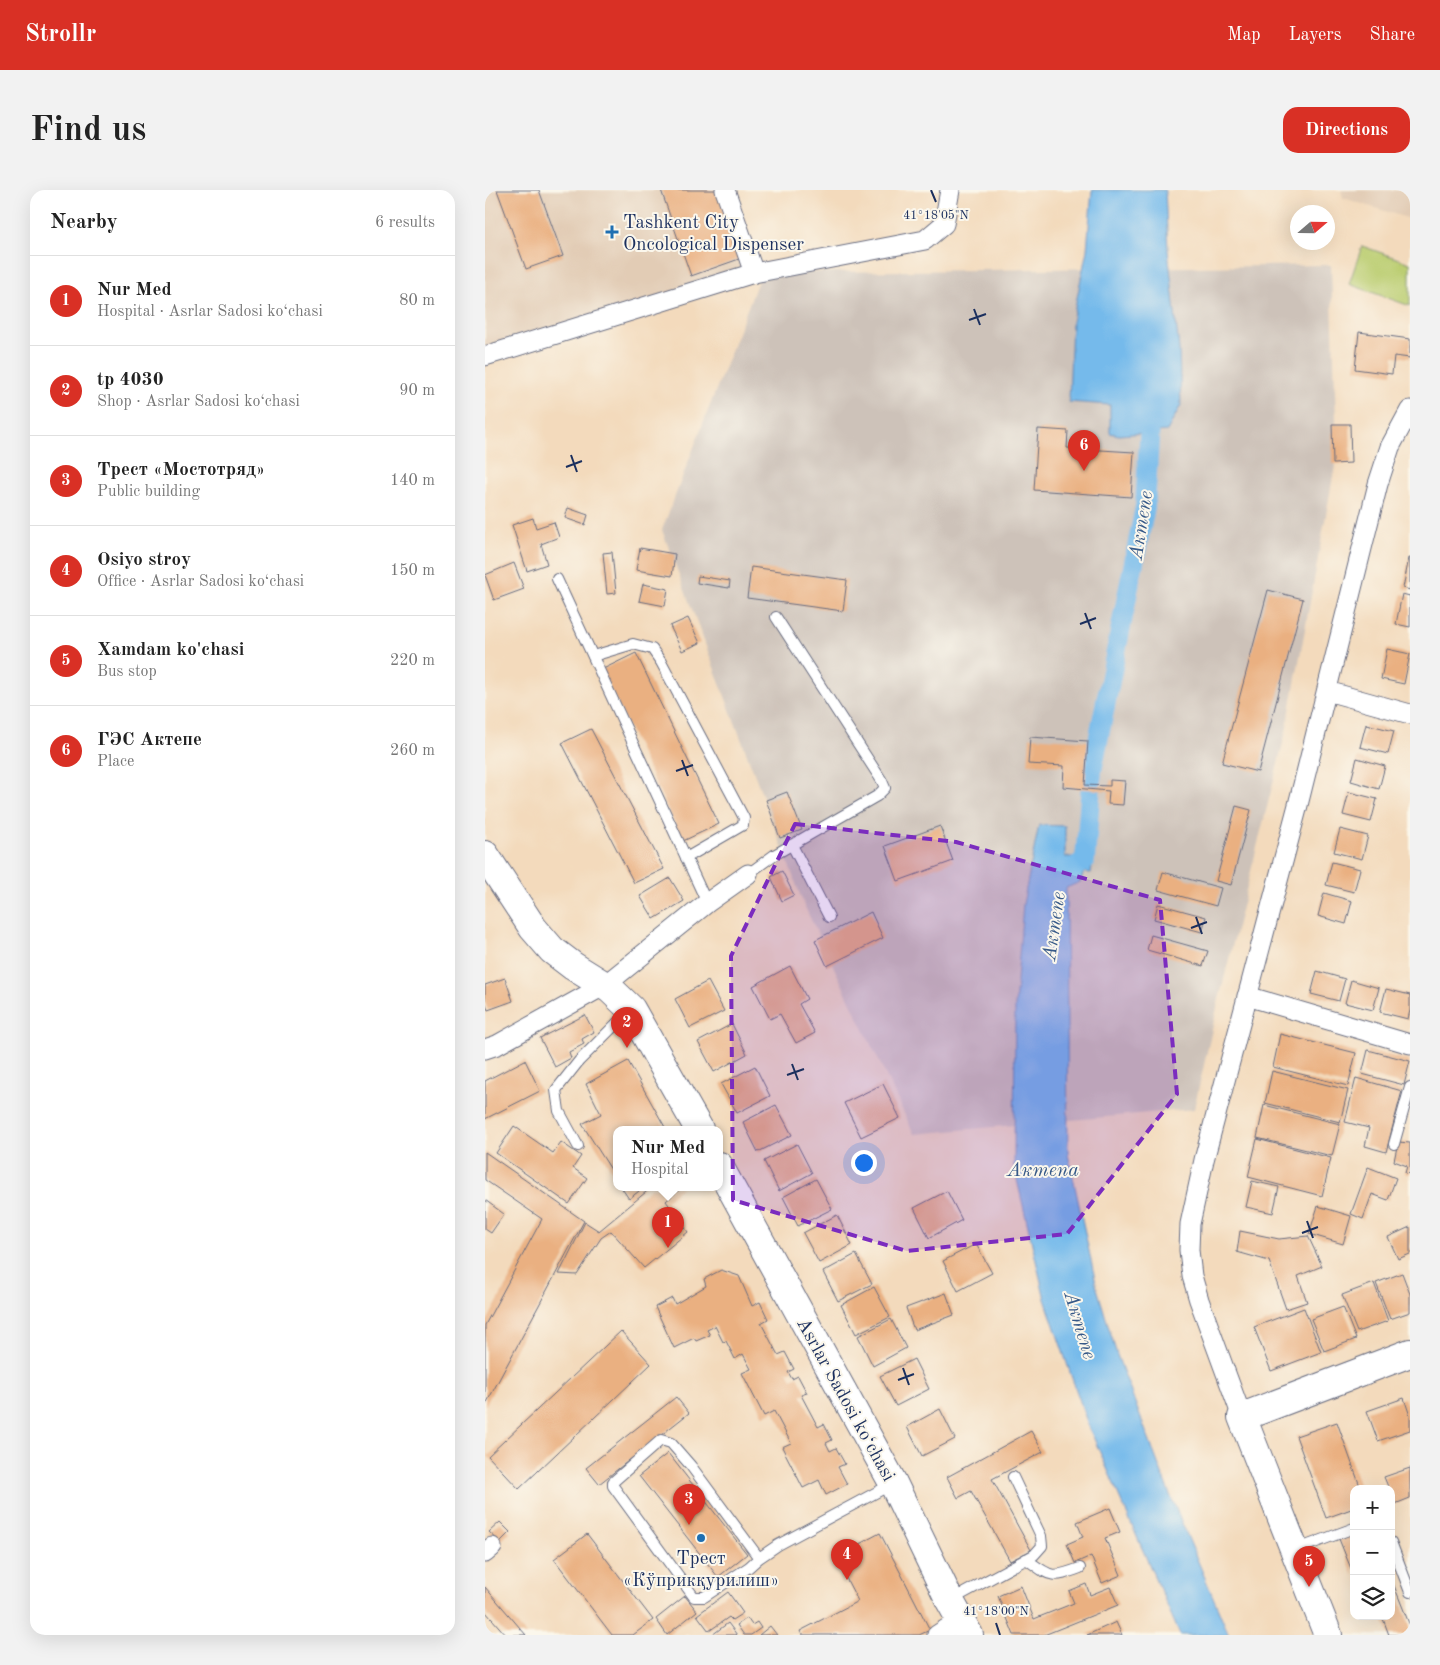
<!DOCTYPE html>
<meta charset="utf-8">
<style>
:root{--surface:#fff;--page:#f2f2f2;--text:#222;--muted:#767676;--line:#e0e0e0;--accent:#d93025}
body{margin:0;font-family:"Old Standard TT",serif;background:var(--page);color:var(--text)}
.controls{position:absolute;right:15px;bottom:15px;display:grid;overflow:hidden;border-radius:10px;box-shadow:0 5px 20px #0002}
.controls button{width:45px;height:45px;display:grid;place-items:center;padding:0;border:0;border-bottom:1px solid var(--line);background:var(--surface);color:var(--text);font:25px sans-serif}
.compass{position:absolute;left:805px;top:15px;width:45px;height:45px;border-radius:50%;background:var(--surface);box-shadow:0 5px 20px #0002;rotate:70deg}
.you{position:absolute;left:378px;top:972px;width:18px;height:18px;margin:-12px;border:4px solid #fff;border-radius:50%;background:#1a73e8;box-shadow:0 0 0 8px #1a73e833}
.badge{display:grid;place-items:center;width:32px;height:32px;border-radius:50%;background:var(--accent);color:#fff;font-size:16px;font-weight:700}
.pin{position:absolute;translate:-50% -41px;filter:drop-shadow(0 1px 2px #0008)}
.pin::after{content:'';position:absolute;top:26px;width:18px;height:15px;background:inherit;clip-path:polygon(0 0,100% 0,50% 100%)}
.popup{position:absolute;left:128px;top:936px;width:110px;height:65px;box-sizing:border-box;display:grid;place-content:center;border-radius:10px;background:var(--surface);filter:drop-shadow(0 1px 4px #0005);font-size:16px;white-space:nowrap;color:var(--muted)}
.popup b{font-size:19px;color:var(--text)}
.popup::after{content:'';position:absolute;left:50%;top:100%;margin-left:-10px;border:10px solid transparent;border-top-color:var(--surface)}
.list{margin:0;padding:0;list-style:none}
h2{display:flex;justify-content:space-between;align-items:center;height:65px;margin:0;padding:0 20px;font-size:21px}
h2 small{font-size:16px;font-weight:400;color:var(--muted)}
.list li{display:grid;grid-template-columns:32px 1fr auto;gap:15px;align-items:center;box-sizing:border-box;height:90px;padding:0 20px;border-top:1px solid var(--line)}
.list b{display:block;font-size:19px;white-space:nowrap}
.list p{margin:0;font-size:16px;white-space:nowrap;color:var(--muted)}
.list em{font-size:16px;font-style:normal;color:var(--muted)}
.icon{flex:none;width:28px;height:28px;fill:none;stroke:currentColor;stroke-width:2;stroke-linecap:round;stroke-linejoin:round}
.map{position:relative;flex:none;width:925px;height:1445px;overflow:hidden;border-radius:15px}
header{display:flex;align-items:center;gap:30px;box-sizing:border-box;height:70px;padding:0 25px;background:var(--accent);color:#fff}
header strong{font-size:24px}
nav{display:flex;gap:28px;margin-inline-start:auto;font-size:18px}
.intro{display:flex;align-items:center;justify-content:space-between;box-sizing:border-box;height:120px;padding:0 30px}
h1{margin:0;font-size:35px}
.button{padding:12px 22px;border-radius:15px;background:var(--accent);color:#fff;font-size:18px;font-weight:700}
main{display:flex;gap:30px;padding:0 30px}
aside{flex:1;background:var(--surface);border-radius:15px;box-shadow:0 5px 20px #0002}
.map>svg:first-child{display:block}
</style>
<header>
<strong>Strollr</strong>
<nav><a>Map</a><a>Layers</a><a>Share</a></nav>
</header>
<div class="intro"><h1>Find us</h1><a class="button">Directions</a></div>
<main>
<aside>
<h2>Nearby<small>6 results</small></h2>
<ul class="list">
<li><span class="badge">1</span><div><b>Nur Med</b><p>Hospital · Asrlar Sadosi ko‘chasi</p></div><em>80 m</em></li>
<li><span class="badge">2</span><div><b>tp 4030</b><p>Shop · Asrlar Sadosi ko‘chasi</p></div><em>90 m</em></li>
<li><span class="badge">3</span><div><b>Трест «Мостотряд»</b><p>Public building</p></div><em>140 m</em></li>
<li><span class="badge">4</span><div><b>Osiyo stroy</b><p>Office · Asrlar Sadosi ko‘chasi</p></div><em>150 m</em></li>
<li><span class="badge">5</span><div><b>Xamdam ko'chasi</b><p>Bus stop</p></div><em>220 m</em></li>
<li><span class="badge">6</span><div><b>ГЭС Актепe</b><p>Place</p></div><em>260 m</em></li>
</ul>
</aside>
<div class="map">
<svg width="925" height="1445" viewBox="0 0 925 1445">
<rect width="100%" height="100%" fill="#fbf7ec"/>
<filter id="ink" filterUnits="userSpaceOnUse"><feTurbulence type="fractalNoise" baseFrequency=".02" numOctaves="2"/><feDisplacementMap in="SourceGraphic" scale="10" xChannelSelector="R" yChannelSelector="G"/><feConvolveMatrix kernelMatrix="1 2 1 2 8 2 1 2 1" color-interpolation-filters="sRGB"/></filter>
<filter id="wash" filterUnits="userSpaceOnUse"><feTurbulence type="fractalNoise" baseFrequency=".0096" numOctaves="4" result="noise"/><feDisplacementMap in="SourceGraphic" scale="20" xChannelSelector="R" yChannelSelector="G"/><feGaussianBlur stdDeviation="1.12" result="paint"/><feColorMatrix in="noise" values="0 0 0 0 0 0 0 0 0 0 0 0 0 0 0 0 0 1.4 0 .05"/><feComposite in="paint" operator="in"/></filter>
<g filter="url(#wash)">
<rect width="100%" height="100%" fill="#f3dabc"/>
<g fill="#e2ccb5">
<path d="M0 0H240L269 83 0 166Z"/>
<path d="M856 0H925V29L858 8Z"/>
</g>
<path fill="#cdc2b9" d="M846 75 852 265 802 537 733 813 709 919 429 944 319 715 177 340 276 83Z"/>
<path fill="#bcce72" stroke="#6c7e68" d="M877 56 925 73V116L864 94Z"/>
<g fill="#74baeb" stroke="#4874a4">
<path d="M607 0H680L683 60 694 159 696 215 682 241 634 245 625 243V215L584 212 587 132 602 60Z"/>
<path d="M554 635 580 636V667H591L592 654 609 656 606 683 599 682 595 692 581 698 583 964 612 1098 632 1165 683 1300 744 1445H695L603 1235 560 1109 529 977 530 817 538 714Z"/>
</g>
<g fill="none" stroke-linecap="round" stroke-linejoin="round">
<path stroke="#74baeb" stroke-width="20" d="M590 677 600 670 607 581 660 317 666 217"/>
</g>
<g id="blocks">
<g fill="#eab081">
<path d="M12 0H54L78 66 41 79Z"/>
<path d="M176 0H233L257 68 206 86Z"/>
<path d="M874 142 925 149V168L909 166 907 184 870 179Z"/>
<path d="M847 234H865L866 273 848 274Z"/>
<path d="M553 239 583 241 582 258 649 262 646 307 549 300Z"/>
<path d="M83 318 103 325 100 335 80 328Z"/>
<path d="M48 328 51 338 69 332 74 347 56 354 62 374 42 381 27 335Z"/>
<path d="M155 358 190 364 187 386 151 380Z"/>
<path d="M127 362 131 403 122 404 118 363Z"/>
<path d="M924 368H925V400L918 398Z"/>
<path d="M29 373 39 399 9 410 0 385Z"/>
<path d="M266 377 362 390 358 421 262 408Z"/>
<path d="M213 386 245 391 244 398 212 393Z"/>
<path d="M158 394 183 399 180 416 154 411Z"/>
<path d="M783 400 818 409 773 582 737 573Z"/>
<path d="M917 404 925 406V437L911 434Z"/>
<path d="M203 428 215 453 197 461 185 436Z"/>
<path d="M902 459 925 464 919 494 896 489Z"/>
<path d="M151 463 234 634 198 651 116 480Z"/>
<path d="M881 534 909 541 903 564 875 557Z"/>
<path d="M106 539 179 679 149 693 77 553Z"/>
<path d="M545 547 603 551 600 595 625 596V590L640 591 638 615 623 614 624 601 578 597 579 576 543 574Z"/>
<path d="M872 568 900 576 894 599 866 591Z"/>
<path d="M302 602 317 640 295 648 281 610Z"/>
<path d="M864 602 892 609 886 632 858 625Z"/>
<path d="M751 616 766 620 746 695 731 691Z"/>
<path d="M455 636 468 671 413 691 400 656Z"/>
<path d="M855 639 883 646 877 669 849 662Z"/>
<path d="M847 672 875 679 869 702 841 695Z"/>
<path d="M297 681 309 705 297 711 286 687Z"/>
<path d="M678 682 736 698 731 716 673 700Z"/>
<path d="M185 688 199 711 169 729 155 706Z"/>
<path d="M839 703 867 711 861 734 833 726Z"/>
<path d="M673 714 721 727 717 742 669 729Z"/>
<path d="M386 722 398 748 342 776 330 750Z"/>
<path d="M666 745 723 761 718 776 662 760Z"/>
<path d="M305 776 322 809 314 814 330 843 311 853 295 824 285 829 268 796Z"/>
<path d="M832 781 860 789 854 811 826 804Z"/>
<path d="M20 788 28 811 3 820 0 813V795Z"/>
<path d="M866 790 894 798 888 820 860 813Z"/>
<path d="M223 791 239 821 205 838 190 809Z"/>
<path d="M901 799 925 805V820L923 829 895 822Z"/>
<path d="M100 825 109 842 97 849 99 854 84 862 86 868 70 877 55 848Z"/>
<path d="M247 834 262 864 229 882 213 852Z"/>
<path d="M795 844 871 863 863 896 788 877Z"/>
<path d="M883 860 925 871 919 895 877 884Z"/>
<path d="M40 870 55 901 0 929V891Z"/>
<path d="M143 871 181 939H132V989L97 934 116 924 101 894Z"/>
<path d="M270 876 285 906 252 923 236 894Z"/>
<path d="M787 881 863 900 855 932 780 913Z"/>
<path d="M871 888 917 901 901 962 880 956 884 938 860 932Z"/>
<path d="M398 894 415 928 376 947 359 913Z"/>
<path d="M291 915 307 945 273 962 258 932Z"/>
<path d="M779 915 855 934 847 966 772 948Z"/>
<path d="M29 936 68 963 76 952 96 966 88 978 102 988 84 1014 11 963Z"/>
<path d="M772 949 846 968 837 1006 763 987Z"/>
<path d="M913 952 925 953V984L920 983 922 976 909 971Z"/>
<path d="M312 954 327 983 294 1001 279 971Z"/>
<path d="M0 962 99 1031 0 1216V1135L57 1029 0 990Z"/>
<path d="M883 977 911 988 903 1010 887 1004 878 1029 866 1024Z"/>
<path d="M331 989 347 1019 313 1036 298 1007Z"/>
<path d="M767 991 794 997 788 1023 761 1017Z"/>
<path d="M136 997H159L144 1009Z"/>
<path d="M167 997H197L181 1011 203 1042 159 1078 126 1041 116 1048 92 1085 74 1084 100 1032 114 1041Z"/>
<path d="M462 1001 477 1030 444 1048 429 1018Z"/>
<path d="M0 1010 19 1024 6 1043 0 1039Z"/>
<path d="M833 1016 866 1026 858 1054 824 1044Z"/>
<path d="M352 1025 367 1055 334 1073 318 1043Z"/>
<path d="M925 1037V1064L913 1069 903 1047Z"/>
<path d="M755 1041 794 1049 823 1046 837 1076 813 1086 822 1112 801 1119 784 1071 752 1062Z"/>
<path d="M491 1054 507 1083 473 1101 458 1071Z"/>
<path d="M371 1064 387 1094 353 1111 338 1082Z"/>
<path d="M236 1080 254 1086 267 1116 275 1112 283 1129 276 1133 293 1165 300 1162 309 1179 303 1182 307 1189 313 1186 322 1203 316 1205 333 1237 339 1234 347 1250 341 1253 345 1261 351 1258 360 1274 353 1277 362 1294 341 1305 334 1290 318 1298 297 1257 306 1253 289 1221 279 1226 257 1183 266 1179 258 1164 250 1169 241 1151 238 1152 230 1136 222 1140 225 1145 211 1151 209 1148 189 1158 170 1117 187 1108 190 1114 221 1096 219 1089Z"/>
<path d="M917 1083 925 1104V1122L905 1129 891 1093Z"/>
<path d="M889 1093 903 1131 872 1142 857 1105Z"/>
<path d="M389 1097 405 1127 371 1144 356 1115Z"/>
<path d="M461 1103 469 1125 429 1140 421 1118Z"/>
<path d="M858 1117 871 1149 839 1161 826 1129Z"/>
<path d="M819 1118 836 1162 786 1181 769 1137Z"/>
<path d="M406 1129 421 1158 388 1176 373 1146Z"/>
<path d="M136 1141 166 1174 34 1299 3 1266Z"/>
<path d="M429 1169 444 1199 411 1216 395 1186Z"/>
<path d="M191 1207 204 1223 114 1294 101 1278Z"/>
<path d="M919 1208 925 1226V1240L893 1251 882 1221Z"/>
<path d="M455 1219 470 1249 437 1266 422 1237Z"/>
<path d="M852 1232 876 1299H869V1318L841 1328 811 1246Z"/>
<path d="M546 1241 558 1262 507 1289 546 1360 525 1371 486 1301 473 1308 462 1287Z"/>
<path d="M183 1263 262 1364 233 1387 154 1286Z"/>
<path d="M925 1278V1308L910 1314 906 1305V1299H904L899 1287Z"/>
<path d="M625 1318 635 1342 620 1348 636 1385 617 1393 606 1366 590 1373 582 1354 598 1347 592 1332Z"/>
<path d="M15 1332 25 1342 15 1352 4 1342Z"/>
<path d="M395 1343 445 1440 434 1445H317L315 1441 373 1411 350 1367Z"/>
<path d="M869 1343V1386L854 1349Z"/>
<path d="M102 1344 168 1430 148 1445H127L69 1369Z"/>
<path d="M906 1388 925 1436V1445H904L897 1426H906Z"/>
<path d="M601 1394 605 1405 625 1397 633 1415 559 1445H529L513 1406 536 1396 549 1429 589 1413 584 1401Z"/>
<path d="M0 1397 41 1445H21L0 1421Z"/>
<path d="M243 1402 258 1423 247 1430 244 1427 224 1441 212 1425Z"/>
<path d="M200 1406 212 1421 182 1445 171 1429Z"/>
<path d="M262 1428 267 1435 272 1432 276 1438 266 1445H259L252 1435Z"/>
<path d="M631 1432 637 1445H602Z"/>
<path d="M243 1433 252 1445H227Z"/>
<path d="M285 1436 292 1445H274Z"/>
</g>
</g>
</g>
<g filter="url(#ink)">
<use href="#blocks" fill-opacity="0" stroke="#676b7f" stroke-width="1"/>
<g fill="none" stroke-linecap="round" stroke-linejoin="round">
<defs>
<g id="lane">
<path d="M72 389 222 713"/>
<path d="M108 466 148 454 167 459 176 472 259 628 258 635 201 668"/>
<path d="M307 655 344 727"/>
<path d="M263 684 289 665 392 606 400 598 397 591 291 427"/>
<path d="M909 954 925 897"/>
<path d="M93 956 74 921 71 900 94 871 145 820"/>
<path d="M906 1352 925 1402"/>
<path d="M810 1360 869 1338"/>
<path d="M274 1368 264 1377 219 1407H209L128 1296V1292L176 1250 186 1253 206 1276 274 1368 293 1355 407 1294"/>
<path d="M541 1369C566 1387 566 1389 595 1378"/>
<path d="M466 1410 549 1365 557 1356 556 1346 528 1287"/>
</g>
<g id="street">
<path d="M240 0 269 83"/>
<path d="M0 166 269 83 440 50 459 34 465 0"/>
<path d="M842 501 925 524"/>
<path d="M762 806 925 854"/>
<path d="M0 859 12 855 120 795 222 713 263 684"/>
<path d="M757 1227 714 1110 707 1086 704 1060 705 1034 719 970 813 615 893 294 905 257 925 220"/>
<path d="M0 1363 7 1357"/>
<path d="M452 1445 475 1430"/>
</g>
<g id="secondary">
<path d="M0 665 48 738 67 760 88 776 125 799 146 819 214 939"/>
<path d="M234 976 408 1293 465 1411 484 1445"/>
<path d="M843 1445 757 1227 925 1163"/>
</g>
</defs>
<use href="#lane" stroke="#676b7f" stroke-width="12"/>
<use href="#street" stroke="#676b7f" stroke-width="21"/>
<use href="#secondary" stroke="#676b7f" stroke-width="30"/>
<use href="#lane" stroke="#fff" stroke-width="10"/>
<use href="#street" stroke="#fff" stroke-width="19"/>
<use href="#secondary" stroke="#fff" stroke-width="28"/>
</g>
</g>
<path fill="#7b2cbf" fill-opacity="0.2" stroke="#7b2cbf" stroke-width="4" stroke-dasharray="10 6" stroke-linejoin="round" d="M310 634 471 652 675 710 692 904 582 1044 422 1061 248 1010 246 766Z"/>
<path fill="none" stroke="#1b2f5e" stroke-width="2" d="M446 0 451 12M489 119 495 135M484 130 501 124M86 265 92 282M81 277 97 271M600 423 606 439M595 434 611 428M197 570 203 586M191 581 208 575M711 727 717 744M706 738 722 732M307 874 313 890M302 885 319 879M822 1031 828 1048M817 1043 833 1037M418 1178 424 1195M413 1190 429 1184M511 1433 515 1445"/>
<g fill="#1f6fb2" stroke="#fbf7ec" stroke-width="2">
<path d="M124.5 34.5h5v5h5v5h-5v5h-5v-5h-5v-5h5z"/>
<circle cx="216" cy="1348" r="5"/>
</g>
<g text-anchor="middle" stroke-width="4" stroke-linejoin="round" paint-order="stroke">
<g font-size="19" fill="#1b2f5e" stroke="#fbf7ec" text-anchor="start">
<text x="138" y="38">Tashkent City<tspan x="138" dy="22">Oncological Dispenser</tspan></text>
<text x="216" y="1374" text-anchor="middle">Трест<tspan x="216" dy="22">«Кўприкқурилиш»</tspan></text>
</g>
<g font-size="19" fill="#1b2f5e" stroke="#fbf7ec">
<text transform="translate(362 1209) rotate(61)" y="7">Asrlar Sadosi ko‘chasi</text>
</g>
<g font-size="20" font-style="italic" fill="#365988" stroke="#fbf7ec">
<text transform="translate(655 335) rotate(-81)" y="7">Актепе</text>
<text transform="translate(568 736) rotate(-82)" y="7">Актепе</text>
<text x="558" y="986">Актепа</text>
<text transform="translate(596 1135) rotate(73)" y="7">Актепе</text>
</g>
</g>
<g font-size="12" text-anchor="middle" fill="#1b2f5e" stroke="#fbf7ec" stroke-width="4" stroke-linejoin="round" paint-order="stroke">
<text x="451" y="29">41°18'05"N</text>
<text x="511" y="1425">41°18'00"N</text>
</g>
</svg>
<div class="controls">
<button>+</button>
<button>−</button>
<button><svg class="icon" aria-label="layers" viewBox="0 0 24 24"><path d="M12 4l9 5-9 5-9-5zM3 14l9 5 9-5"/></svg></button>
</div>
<svg class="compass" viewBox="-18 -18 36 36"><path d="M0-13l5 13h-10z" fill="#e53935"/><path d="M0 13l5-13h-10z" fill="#767676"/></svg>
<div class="you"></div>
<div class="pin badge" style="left:183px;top:1058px">1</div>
<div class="popup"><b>Nur Med</b>Hospital</div>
<div class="pin badge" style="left:142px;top:858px">2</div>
<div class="pin badge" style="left:204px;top:1335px">3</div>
<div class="pin badge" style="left:362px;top:1390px">4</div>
<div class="pin badge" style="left:824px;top:1397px">5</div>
<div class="pin badge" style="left:599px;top:281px">6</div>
</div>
</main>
